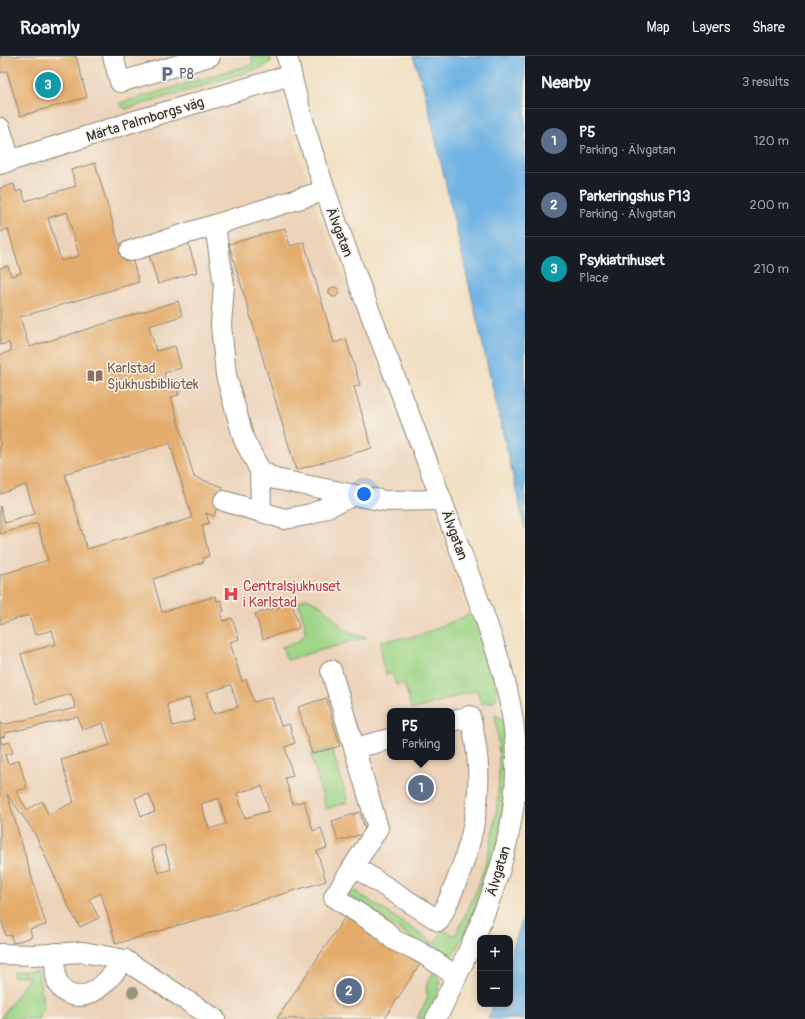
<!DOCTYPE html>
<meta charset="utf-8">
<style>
:root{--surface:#171b24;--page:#242831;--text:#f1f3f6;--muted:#9ea1a6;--line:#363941;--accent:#1f6fb2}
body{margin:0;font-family:Pangolin,sans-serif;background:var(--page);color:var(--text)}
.controls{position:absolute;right:12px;bottom:12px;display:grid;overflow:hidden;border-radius:8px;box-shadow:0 2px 10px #0003}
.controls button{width:36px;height:36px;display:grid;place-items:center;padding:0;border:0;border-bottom:1px solid var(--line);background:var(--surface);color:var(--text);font:20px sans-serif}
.you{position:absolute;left:364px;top:438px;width:14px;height:14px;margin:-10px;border:3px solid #fff;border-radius:50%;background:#1a73e8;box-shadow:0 0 0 6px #1a73e833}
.badge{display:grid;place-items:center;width:26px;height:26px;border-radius:50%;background:var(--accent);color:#fff;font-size:13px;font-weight:700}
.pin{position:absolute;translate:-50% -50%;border:2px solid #fff;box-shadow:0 1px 4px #0006}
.popup{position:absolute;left:387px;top:652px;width:68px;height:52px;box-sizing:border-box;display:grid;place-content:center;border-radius:8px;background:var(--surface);filter:drop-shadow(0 1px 3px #0005);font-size:13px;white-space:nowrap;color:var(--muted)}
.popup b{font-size:15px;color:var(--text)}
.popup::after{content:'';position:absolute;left:50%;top:100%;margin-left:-8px;border:8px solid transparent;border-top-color:var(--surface)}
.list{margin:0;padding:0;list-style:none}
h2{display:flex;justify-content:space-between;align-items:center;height:52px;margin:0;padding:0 16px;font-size:17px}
h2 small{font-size:13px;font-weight:400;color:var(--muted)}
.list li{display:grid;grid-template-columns:26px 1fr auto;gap:12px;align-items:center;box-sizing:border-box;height:64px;padding:0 16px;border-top:1px solid var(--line)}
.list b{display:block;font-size:15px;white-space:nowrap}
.list p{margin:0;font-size:13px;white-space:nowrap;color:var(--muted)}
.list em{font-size:13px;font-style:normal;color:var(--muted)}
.map{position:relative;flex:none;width:525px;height:963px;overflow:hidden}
header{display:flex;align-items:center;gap:24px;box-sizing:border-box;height:56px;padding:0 20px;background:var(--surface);border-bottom:1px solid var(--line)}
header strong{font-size:19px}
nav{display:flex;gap:22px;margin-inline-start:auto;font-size:14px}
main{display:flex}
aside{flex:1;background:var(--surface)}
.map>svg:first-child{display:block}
</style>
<header>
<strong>Roamly</strong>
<nav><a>Map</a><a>Layers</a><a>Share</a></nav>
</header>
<main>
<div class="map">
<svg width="525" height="963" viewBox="0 0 525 963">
<rect width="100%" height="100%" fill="#f7f3e8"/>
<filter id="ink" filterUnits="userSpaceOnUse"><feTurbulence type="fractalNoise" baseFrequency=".025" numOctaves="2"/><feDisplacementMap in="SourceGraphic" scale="8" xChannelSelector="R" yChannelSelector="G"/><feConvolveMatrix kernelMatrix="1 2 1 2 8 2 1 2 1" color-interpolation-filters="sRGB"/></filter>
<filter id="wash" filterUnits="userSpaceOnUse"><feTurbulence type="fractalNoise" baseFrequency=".012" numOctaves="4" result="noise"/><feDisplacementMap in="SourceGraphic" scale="16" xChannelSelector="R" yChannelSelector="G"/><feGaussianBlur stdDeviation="0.9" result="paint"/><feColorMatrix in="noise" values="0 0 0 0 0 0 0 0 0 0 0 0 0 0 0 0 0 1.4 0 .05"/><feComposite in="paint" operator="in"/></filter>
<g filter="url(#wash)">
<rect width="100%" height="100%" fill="#f2e0c3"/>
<path fill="#ecd3b9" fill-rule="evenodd" d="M0 0H256L278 27 312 141 427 434 497 643 504 688 503 761 460 884 434 942 423 963H0ZM390 655H452V701H390Z"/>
<g fill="#9fd688" stroke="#65805a">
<path d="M251 0H270L271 5 264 11 126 53 121 50 120 47 253 8Z"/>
<path d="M306 542C330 548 340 582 367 581L287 604 282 591 297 586 305 578V569L298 546Z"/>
<path d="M470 558 474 559 477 566 496 627 497 642 493 646 481 647 477 634 412 654 404 627 396 629 392 617 386 619 382 606 381 585 418 580Z"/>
<path d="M495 659 501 661 503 667C509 721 504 776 486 827 478 850 466 873 456 895L452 900 440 901 349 840V831L434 887 443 874 455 880C465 860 475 840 482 819 499 768 503 711 495 659Z"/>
<path d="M332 693 348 746 326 753 311 699Z"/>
<path d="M38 914 44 952 38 963H0L29 922V920L13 921V916Z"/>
<path d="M434 916 440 925 438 936 425 963H417L428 941 426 932 428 925Z"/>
</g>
<g fill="#6fb3e4" stroke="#4d6f88">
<path d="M413 0H525V473L425 37Z"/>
<path d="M525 856V963H488L494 948H510V900Z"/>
</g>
<g id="blocks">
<g fill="#e4ac6c" fill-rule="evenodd">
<path d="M0 0H76L87 41 20 60 7 15 0 17Z"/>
<path d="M95 107 119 188 127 186 139 226 20 261 29 291 178 245 182 260 149 270 156 295 175 290 181 312 164 317 166 326 174 324 179 339 171 341 194 421 223 431 214 460 206 457 209 467 202 469 209 500 203 502 204 506 153 523 162 556 216 540 217 545 221 544 224 555 220 557 223 565 232 562 239 583 230 586 242 626 246 623 254 646 272 641 281 670 289 668 295 687 285 691 293 720 285 722 293 748 304 745 313 775 321 772 327 792 317 795 326 825 116 888 101 837 89 843 99 862 80 871 70 854 34 776 7 738 46 869 30 873 32 881 13 887 11 879 6 880 0 860V682L2 688 10 686 13 697 5 699 8 708 19 704 27 732 16 735 27 754 42 745 48 758 74 746 61 704 110 689 103 667 82 674 78 661 5 677V680L0 682V664L2 669 76 652 71 638 36 648 21 598 56 588 52 574 35 579 29 559 0 568V519L48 504 37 467 0 478V450L5 467 35 458 26 429 0 438V299L11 295 9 287 0 289V212L8 210 11 220 21 217 8 173 0 176V132L14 128 16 136 22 134 25 145 76 130 71 114ZM67 156 79 200 61 205 48 162ZM170 387 192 462 87 493 65 418ZM231 629 238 651 213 658 207 636ZM189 642 195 664 173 670 167 648ZM262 730 269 755 245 762 237 737ZM149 738 155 756 141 760 135 742ZM219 742 226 768 209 773 201 748ZM164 789 171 813 158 817 151 793Z"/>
<path d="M285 172 290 190 304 186 334 287 346 283 360 329 354 331 372 392 296 414 229 188Z"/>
<path d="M188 187 197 216 158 228 149 199Z"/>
<circle cx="334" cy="236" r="5"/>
<path d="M292 547 299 572 263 583 255 558Z"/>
<path d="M326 642 340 690 312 698 298 651Z"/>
<path d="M360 756 366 777 338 785 332 765Z"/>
<path d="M347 858 421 907 384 963H277Z"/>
</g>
</g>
</g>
<g filter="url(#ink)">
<use href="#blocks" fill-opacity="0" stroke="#8e8677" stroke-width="1"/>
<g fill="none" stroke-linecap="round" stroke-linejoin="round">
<defs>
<g id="minor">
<path d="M113 0 120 26 210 0"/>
<path d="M287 0C304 82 334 160 363 238 395 322 428 406 459 491 485 564 519 638 516 717 514 805 474 885 436 963"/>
<path d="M0 72 10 105"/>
<path d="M0 108 135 65 291 19"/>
<path d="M215 170 224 229 221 269 226 319 244 384 260 414 261 455"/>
<path d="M130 195 324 135"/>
<path d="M260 414 275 423 385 445 442 444"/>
<path d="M224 445 285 463 311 458 355 439"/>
<path d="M331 614 378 772 334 841 386 875C393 887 402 887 414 893 429 900 442 911 456 920"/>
<path d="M355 692 390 683"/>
<path d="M355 811 439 865C464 814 484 757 477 699 476 686 473 673 470 660L452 665"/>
<path d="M56 897C55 912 53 931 69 938 92 948 112 919 125 904"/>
<path d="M0 898 33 899 83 896 125 904 215 963"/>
</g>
</defs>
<use href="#minor" stroke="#8e8677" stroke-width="22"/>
<use href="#minor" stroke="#fff" stroke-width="20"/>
</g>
<circle fill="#94947c" cx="133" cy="936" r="6"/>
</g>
<defs>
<symbol id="parking-bare" viewBox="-9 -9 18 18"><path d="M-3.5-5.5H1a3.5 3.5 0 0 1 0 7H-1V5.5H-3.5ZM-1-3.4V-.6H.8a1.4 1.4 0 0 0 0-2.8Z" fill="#5c6f8a" stroke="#f7f3e8" stroke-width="2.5" paint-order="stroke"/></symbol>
<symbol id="library-bare" viewBox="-9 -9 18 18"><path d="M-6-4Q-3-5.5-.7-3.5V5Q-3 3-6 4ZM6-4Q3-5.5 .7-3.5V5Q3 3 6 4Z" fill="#8d6e63" stroke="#f7f3e8" stroke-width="2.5" paint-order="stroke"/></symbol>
<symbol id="hospital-bare" viewBox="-9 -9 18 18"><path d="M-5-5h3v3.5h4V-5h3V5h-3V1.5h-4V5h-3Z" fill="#e0444e" stroke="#f7f3e8" stroke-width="2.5" paint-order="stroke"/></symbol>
</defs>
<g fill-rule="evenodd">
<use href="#parking-bare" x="156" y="7" width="22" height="22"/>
<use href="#library-bare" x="84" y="309" width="22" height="22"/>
<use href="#hospital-bare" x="220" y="527" width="22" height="22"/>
</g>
<g text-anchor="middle" stroke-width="3" stroke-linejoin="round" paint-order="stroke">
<g font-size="14" fill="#4e5e75" stroke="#f7f3e8" text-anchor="start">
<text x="179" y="23">P8</text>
</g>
<g font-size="14" fill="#2b2b2b" stroke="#f7f3e8">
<text transform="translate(145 63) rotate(-17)" y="5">Märta Palmborgs väg</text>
<text transform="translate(340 176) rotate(69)" y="5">Älvgatan</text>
<text transform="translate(455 479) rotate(70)" y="5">Älvgatan</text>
<text transform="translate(498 815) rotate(-73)" y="5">Älvgatan</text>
</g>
<g font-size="14" fill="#785e54" stroke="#f7f3e8" text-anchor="start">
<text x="107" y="317">Karlstad<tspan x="107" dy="16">Sjukhusbibliotek</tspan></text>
</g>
<g font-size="14" fill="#be3a42" stroke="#f7f3e8" text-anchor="start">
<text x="243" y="535">Centralsjukhuset<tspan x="243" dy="16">i Karlstad</tspan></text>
</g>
</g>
</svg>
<div class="controls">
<button>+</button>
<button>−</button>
</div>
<div class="you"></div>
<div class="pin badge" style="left:421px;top:732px;background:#5c6f8a">1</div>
<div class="popup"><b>P5</b>Parking</div>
<div class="pin badge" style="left:349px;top:935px;background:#5c6f8a">2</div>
<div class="pin badge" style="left:48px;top:29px;background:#0f9aa8">3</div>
</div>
<aside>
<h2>Nearby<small>3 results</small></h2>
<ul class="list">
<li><span class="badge" style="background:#5c6f8a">1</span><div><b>P5</b><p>Parking · Älvgatan</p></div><em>120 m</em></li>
<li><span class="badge" style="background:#5c6f8a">2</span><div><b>Parkeringshus P13</b><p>Parking · Älvgatan</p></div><em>200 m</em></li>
<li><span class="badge" style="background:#0f9aa8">3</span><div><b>Psykiatrihuset</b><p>Place</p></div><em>210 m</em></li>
</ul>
</aside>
</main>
